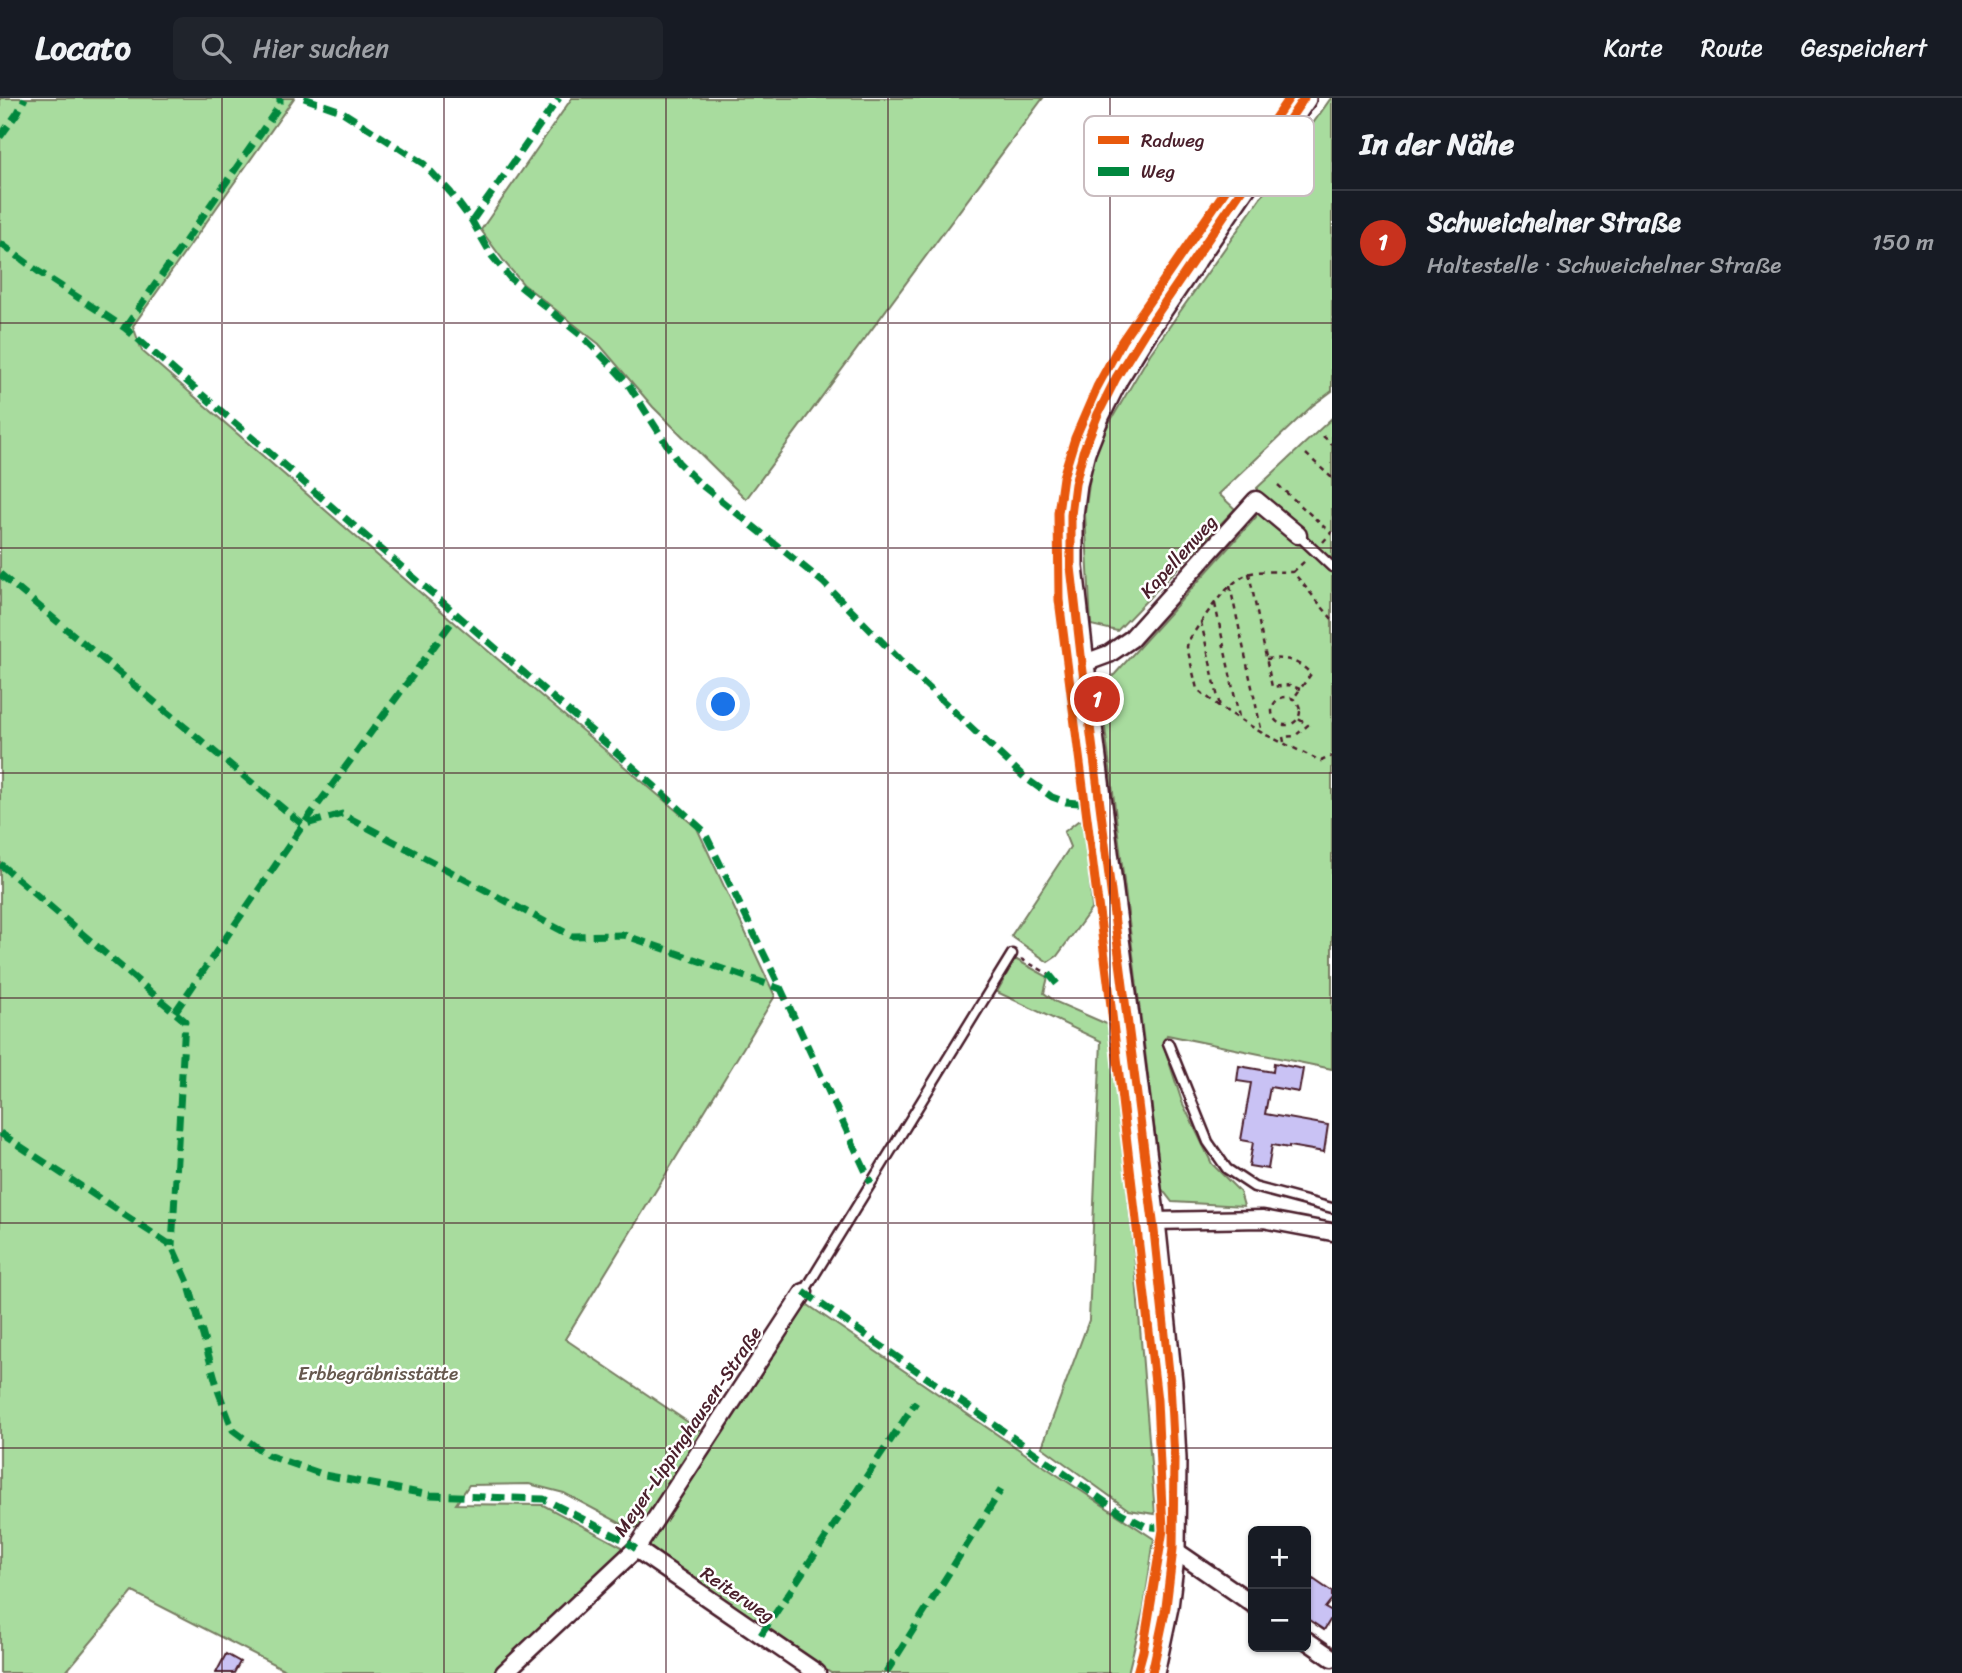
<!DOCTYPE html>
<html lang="de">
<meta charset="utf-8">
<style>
:root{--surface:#171b24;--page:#20242c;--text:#f1f3f6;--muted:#9ea1a6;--line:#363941;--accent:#c8321e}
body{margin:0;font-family:Sriracha,sans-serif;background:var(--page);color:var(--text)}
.controls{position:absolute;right:21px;bottom:21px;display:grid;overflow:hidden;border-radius:10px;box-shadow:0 2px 5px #0004}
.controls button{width:63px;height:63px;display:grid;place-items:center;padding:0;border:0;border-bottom:2px solid var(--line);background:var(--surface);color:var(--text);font:35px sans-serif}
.you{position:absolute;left:724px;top:607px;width:24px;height:24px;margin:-18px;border:5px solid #fff;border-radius:50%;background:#1a73e8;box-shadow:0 0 0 10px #1a73e833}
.badge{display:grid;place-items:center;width:46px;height:46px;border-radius:50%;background:var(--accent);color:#fff;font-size:23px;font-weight:700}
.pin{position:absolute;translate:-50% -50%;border:4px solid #fff;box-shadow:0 2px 7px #0006}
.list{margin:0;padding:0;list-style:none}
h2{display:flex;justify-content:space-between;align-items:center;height:91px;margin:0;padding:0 28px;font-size:30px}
h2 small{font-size:23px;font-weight:400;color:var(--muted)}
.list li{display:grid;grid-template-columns:46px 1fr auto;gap:21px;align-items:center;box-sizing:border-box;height:105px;padding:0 28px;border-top:2px solid var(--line)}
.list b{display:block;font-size:26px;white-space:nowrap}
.list p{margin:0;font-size:23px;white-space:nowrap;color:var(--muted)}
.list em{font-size:23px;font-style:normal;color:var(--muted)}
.icon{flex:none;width:38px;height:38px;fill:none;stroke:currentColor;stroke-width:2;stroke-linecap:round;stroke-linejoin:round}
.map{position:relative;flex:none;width:1332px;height:1575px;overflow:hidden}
header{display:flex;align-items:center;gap:42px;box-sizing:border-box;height:98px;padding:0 35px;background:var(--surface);border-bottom:2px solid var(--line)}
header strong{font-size:33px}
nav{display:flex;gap:38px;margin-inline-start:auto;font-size:24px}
.search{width:490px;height:63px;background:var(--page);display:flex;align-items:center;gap:18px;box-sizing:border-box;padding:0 24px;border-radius:10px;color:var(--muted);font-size:26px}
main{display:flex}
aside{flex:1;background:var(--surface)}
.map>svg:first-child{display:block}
</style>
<header>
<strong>Locato</strong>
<div class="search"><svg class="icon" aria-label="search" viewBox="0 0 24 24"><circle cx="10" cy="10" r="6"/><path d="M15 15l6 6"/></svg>Hier suchen</div>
<nav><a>Karte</a><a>Route</a><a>Gespeichert</a></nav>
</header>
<main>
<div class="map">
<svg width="1332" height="1575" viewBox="0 0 1332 1575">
<rect width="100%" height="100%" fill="#fff"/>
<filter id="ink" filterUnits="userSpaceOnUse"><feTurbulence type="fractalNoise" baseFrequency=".0143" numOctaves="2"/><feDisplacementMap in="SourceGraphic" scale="14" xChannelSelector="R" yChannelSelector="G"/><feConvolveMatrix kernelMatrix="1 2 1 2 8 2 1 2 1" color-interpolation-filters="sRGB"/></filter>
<g filter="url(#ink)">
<g fill="#a8dc9e" stroke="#797e64" stroke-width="2">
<path d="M0 0H294L133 228 142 253 461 530 697 730 775 898 565 1241 704 1335 642 1428 631 1431 564 1395 529 1386 469 1387 456 1406 543 1407 626 1451 496 1575H291L133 1494 65 1575H0Z"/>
<path d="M572 0H1043L746 401 653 309 599 246 523 186 506 166 481 132Z"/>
<path d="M1331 0H1332V293L1312 308 1219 396 1235 411 1117 533 1091 527 1085 415 1094 351 1150 256Z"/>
<path d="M1332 320V971L1167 937 1163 945 1182 1004 1212 1066 1240 1094 1244 1108 1172 1104 1162 1091 1100 589 1115 576 1256 419 1257 390Z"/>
<path d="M1084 722 1092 810 1057 858 1048 864 1011 838 1070 749 1064 734 1078 723Z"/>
<path d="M1015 861 1048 879 1044 895 1056 904 1109 927 1134 1155 1155 1416 1129 1412 1042 1349 1089 1222 1101 943 997 894Z"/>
<path d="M808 1207 1033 1361 1154 1441 1144 1510 1128 1575H831L769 1534 650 1449V1441L802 1211Z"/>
</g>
<g fill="#c9c2f4" stroke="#4a1f2b" stroke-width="2">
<path d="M1274 965 1303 971 1299 994 1270 989 1265 1016 1328 1027 1324 1054 1289 1048V1050L1272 1047 1268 1071 1249 1068 1253 1044 1241 1042 1251 985 1237 983 1239 968 1273 974Z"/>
<path d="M1306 1476 1332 1494V1501L1325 1510 1332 1514V1519L1324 1532 1306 1520Z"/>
<path d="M226 1556 240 1564 234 1575H216Z"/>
</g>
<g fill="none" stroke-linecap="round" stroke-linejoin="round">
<defs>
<g id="lane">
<path d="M1298 437 1332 469"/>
<path d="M1168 945 1208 1044 1227 1071 1254 1089 1332 1110"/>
<path d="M804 1194 1012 856"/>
</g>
<g id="street">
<path d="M1082 566 1109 556 1131 541 1256 402 1298 437"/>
<path d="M1153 1123 1263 1121 1332 1134"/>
<path d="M636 1451 817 1575"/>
<path d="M1173 1451 1253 1506"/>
<path d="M1306 1542 1332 1560"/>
<path d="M504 1575 636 1451 804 1194"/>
</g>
<path id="secondary" d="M1152 1575 1166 1509 1173 1451 1174 1361 1170 1284 1153 1123 1082 566 1071 469V417L1075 386 1083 354 1098 316 1116 280 1144 235 1304 0"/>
</defs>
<use href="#lane" stroke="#4a1f2b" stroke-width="13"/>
<use href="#street" stroke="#4a1f2b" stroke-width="21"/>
<use href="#secondary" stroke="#4a1f2b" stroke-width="28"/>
<g stroke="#4a1f2b" stroke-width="2.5" stroke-dasharray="5 5" stroke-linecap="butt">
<path d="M1323 338 1332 346"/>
<path d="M1306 356 1332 380"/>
<path d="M1278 387 1332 436"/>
<path d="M1323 444 1332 434"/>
<path d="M1293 474 1306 462"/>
<path d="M1249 475 1272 589 1289 587 1300 591"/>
<path d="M1230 488 1262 635"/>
<path d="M1215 506 1239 619"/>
<path d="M1332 521 1293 474C1281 474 1257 472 1248 476 1223 487 1203 522 1188 543L1187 549 1197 591 1220 609 1262 635 1321 663 1332 658"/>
<path d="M1201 524 1220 609"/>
<path d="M1266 561C1285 559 1298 562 1311 576L1293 601"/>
<circle cx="1286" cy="613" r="14"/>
<path d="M1284 644 1283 639 1295 638 1308 627 1297 620"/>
<path d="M1021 861 1049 876"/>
</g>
<use href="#lane" stroke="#fff" stroke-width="8"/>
<use href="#street" stroke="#fff" stroke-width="16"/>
<use href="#secondary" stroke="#fff" stroke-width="23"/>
<g stroke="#00873e" stroke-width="7" stroke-dasharray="14 7" stroke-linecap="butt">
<path d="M304 0 341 13 424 66 451 95 472 123 492 158 511 181 582 238 611 267 628 286 678 364 699 385 824 485 913 575 1024 679 1052 699 1066 704 1090 706"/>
<path d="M0 39 18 14 25 0"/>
<path d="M472 123 559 0"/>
<path d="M0 145 39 174 125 230 631 667 704 733 781 891 871 1085"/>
<path d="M125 230 280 7V0"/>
<path d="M0 476 303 727 342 716 572 838 624 837 781 891"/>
<path d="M0 766 185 923 172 1148"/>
<path d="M1049 876 1057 886"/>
<path d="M175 914 303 727 457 517"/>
<path d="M0 1035 172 1148 188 1184 219 1295 233 1332 267 1357 325 1377 430 1397 544 1401 624 1442 636 1451"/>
<path d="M804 1194 1121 1415 1145 1428 1169 1431"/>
<path d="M761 1537 916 1304"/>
<path d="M886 1575 1001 1392"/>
</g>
<defs>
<g id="cycleway">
<path d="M1137 1575 1143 1553 1163 1432 1157 1302 1109 891 1059 502 1058 415 1063 379 1075 340 1097 289 1122 243 1289 0"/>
<path d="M1152 1575 1166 1509 1173 1451 1174 1361 1170 1284 1153 1123 1082 566 1071 469V417L1075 386 1083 354 1098 316 1116 280 1144 235 1304 0"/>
</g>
</defs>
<use href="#cycleway" stroke="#fff" stroke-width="13"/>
<use href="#cycleway" stroke="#e8590c" stroke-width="9"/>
</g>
</g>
<path fill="none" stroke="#4a1f2b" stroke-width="2" stroke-opacity="0.55" d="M222 0V1575M444 0V1575M666 0V1575M888 0V1575M1110 0V1575M0 225H1332M0 450H1332M0 675H1332M0 900H1332M0 1125H1332M0 1350H1332"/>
<g text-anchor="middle" stroke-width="5" stroke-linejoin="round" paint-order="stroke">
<g font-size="19" fill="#4a1f2b" stroke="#fff">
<text transform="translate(1178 458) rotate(-48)" y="7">Kapellenweg</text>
<text transform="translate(687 1333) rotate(-56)" y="7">Meyer-Lippinghausen-Straße</text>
<text transform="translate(738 1496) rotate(34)" y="7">Reiterweg</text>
</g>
<g font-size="19" fill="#66584e" stroke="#fff">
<text x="378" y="1282">Erbbegräbnisstätte</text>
</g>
</g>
<rect x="1084" y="18" width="230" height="80" rx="10" fill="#fff" stroke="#c9bcbf" stroke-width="2"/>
<rect x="1098" y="38" width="31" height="8" fill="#e8590c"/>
<rect x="1098" y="69" width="31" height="9" fill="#00873e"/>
<g font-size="19" fill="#4a1f2b">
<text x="1141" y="49">Radweg</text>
<text x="1141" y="80">Weg</text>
</g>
</svg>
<div class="controls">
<button>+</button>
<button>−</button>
</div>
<div class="you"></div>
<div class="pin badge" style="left:1097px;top:601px">1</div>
</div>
<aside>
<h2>In der Nähe<small></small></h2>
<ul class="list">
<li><span class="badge">1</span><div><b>Schweichelner Straße</b><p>Haltestelle · Schweichelner Straße</p></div><em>150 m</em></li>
</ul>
</aside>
</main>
